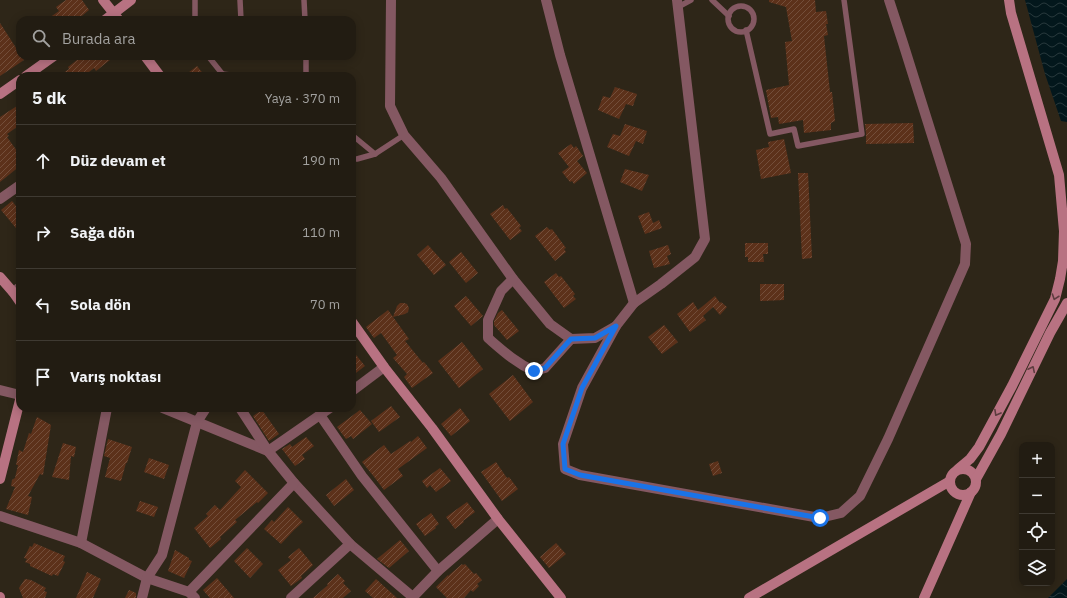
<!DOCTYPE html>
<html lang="tr">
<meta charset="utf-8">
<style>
:root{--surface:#221c12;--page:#2a251b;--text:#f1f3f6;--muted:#a2a19f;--line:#3f3a32}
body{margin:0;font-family:"IBM Plex Sans",sans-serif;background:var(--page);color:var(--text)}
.controls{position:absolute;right:12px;bottom:12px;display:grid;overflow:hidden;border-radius:8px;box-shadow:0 2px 10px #0003}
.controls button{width:36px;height:36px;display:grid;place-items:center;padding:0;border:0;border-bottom:1px solid var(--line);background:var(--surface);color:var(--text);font:20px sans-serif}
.stop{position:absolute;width:12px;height:12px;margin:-9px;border:3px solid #1a73e8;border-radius:50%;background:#fff}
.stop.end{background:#1a73e8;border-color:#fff;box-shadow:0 1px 4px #0008}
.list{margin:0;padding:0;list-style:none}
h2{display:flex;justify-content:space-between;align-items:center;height:52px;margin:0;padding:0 16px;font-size:17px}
h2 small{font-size:13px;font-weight:400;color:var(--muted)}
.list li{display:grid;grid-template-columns:26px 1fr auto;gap:12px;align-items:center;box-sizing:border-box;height:72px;padding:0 16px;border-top:1px solid var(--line)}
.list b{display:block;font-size:15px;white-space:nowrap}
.list em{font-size:13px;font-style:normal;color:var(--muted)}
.icon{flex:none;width:22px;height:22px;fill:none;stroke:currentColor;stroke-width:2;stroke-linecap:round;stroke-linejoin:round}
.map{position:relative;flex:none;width:1067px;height:598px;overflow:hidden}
.search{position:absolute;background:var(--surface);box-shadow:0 2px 10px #0003;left:16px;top:16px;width:340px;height:44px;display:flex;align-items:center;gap:10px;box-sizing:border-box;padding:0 14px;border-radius:12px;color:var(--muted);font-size:15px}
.panel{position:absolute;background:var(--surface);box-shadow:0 2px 10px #0003;left:16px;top:72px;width:340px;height:340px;border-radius:12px}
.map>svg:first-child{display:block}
</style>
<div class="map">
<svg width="1067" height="598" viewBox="0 0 1067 598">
<defs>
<pattern id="water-waves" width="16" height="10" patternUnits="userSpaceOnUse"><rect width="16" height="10" fill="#03171c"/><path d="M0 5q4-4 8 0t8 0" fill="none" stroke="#27383c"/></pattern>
<pattern id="building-hatch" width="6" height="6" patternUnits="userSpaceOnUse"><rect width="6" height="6" fill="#5c311a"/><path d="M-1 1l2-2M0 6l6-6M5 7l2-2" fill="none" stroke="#734e3a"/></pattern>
</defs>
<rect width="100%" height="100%" fill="#2e2618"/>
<g fill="url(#water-waves)">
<path d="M1025 0H1067V122L1061 121 1045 74Z"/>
<path d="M1067 579V598H1048Z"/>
</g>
<g fill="url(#building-hatch)">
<path d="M66 0H82L89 10 77 20H46L59 11 56 7Z"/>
<path d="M769 0H815L816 12 826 11 828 24H826L828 35 824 36 830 92H832L835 121 831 123V130L804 133 803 120 779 124 778 117 771 118 766 90 789 85 785 42 792 41 786 7 769 2Z"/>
<path d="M0 23 20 54V56H22L24 60 0 76Z"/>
<path d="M82 56H115L96 71 94 68 84 76H59L69 69 68 67Z"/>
<path d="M197 66 205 76H184Z"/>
<path d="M615 87 637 94 633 106 626 104 619 119 598 110 603 96 610 98Z"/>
<path d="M20 104V125L7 134 9 136 7 137 20 155V166L0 182V117Z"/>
<path d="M913 123 914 143 866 144V133L865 124Z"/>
<path d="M625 124 647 131 643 144 636 141 629 156 607 147 613 134 620 136Z"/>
<path d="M784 139 791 173 761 179 756 150 769 147 768 142Z"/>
<path d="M571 144 574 148 576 146 583 156 577 161 587 173 574 184 572 181 570 182 562 172 569 167 558 153Z"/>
<path d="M625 169 649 175 642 191 620 182Z"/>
<path d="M798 173H808L812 258 802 259Z"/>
<path d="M12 201 20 211V233L1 210Z"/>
<path d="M503 205 505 209 507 208 521 226 519 228 522 231 510 240 490 214Z"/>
<path d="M649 212 653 223 659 220 662 228 645 234 638 216Z"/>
<path d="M547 227 550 230 552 229 566 248 564 249 566 252 555 261 535 236Z"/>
<path d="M745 243H768V254H763L764 262H748V257H745Z"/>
<path d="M428 245 446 265 434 275 417 255Z"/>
<path d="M668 245 671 254 667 256 670 264 654 268 649 251Z"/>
<path d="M461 252 478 273 466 283 449 262Z"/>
<path d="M556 273 559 277 561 276 575 294 573 296 576 299 564 308 544 282Z"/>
<path d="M760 284H784V300L760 301Z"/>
<path d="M466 296 483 316 471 326 454 306Z"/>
<path d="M715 296 720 303 721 302 727 307 720 315 713 307 703 316 706 320 690 332 677 314 693 302 698 310Z"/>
<path d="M400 303H404L407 304 409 308 408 312 405 314 393 317 397 306Z"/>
<path d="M388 310 409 339 405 341 423 363 424 362 433 373 412 388 404 377 407 374 393 358 397 355 381 333 374 338 366 327Z"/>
<path d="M502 310 519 331 507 340 494 325V321L498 313Z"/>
<path d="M664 325 678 342 662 354 648 337Z"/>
<path d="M462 342 483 369 459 388 438 361Z"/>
<path d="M352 350 365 366 352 376Z"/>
<path d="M513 375 533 402 510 421 489 394Z"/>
<path d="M391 406 400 417 379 432 371 421Z"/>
<path d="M460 408 470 421 451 436 441 424Z"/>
<path d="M262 410 279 434 269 441 253 416Z"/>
<path d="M360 410 372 424 353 439 351 436 346 439 337 427Z"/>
<path d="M37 417 51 425 43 475 40 474 28 496 32 497 28 515 6 509 15 487 11 486 12 480 15 478 18 465H16L19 450 23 452 29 433 31 434Z"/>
<path d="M418 436 427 448 398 469 403 476 384 490 375 478 362 462 384 445 391 454 410 441 411 442Z"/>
<path d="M306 437 314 446 302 455 305 459 295 466 282 449 290 444 292 447Z"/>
<path d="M108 439 132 447 127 463H126L121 481 105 477 110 458 104 456Z"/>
<path d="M63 443 76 447 74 457 71 456 69 480 52 477Z"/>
<path d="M149 458 169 465 164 479 144 472Z"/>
<path d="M718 461 722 473 713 476 709 464Z"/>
<path d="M496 462 507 478 509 477 518 489 502 501 481 472Z"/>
<path d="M440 468 451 481 436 492 430 485 427 488 422 481Z"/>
<path d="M245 470 268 493 258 503 257 502 235 520 237 522 220 537 221 539 210 548 194 528 208 516 206 514 215 505 220 510 241 487 235 481Z"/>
<path d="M346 479 354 490 334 506 326 495Z"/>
<path d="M140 501 158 507 154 517 136 511Z"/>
<path d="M467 502 475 512 463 521 464 522 455 529 446 517Z"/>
<path d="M288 507 303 522 294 530 281 544 264 529 272 520 274 522Z"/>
<path d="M431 513 439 524 435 527 436 528 425 536 416 524Z"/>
<path d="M400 540 409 551 389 568 377 559Z"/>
<path d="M34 543 65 556 63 561 65 562 58 576 53 574 52 576 30 566V564L25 562 27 559 24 558 30 546 32 547Z"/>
<path d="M556 543 566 554 549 568 540 557Z"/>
<path d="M247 548 263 564 250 578 234 561Z"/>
<path d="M299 548 313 565 301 576 302 578 291 586 278 570 291 560 288 557Z"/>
<path d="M175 550 189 558V560L192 561 184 578 168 571Z"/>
<path d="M462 564 463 565 465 564 474 574 476 573 482 580 477 584 479 586 473 592 471 590 464 598H447L436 587 448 575V576Z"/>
<path d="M87 572 101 579 93 598H76Z"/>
<path d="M338 574 345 581 343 583 351 591 343 598H313L328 585 327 584Z"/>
<path d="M217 578 234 598H210L203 590Z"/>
<path d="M25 579 31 580 46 588 44 591 47 592 45 598H23L19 588Z"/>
<path d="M376 579 397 598H373L365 591Z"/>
<path d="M129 590 136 593V598H125Z"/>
</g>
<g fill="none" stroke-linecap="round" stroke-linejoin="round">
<g stroke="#845862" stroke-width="5.5">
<path d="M195 0V20"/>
<path d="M240 0 241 20"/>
<path d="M304 0 305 20"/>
<path d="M712 0 729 16"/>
<circle cx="741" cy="19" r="13"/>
<path d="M678 7 691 0"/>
<path d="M746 30 770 134 794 129 798 146 862 134 844 0"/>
<path d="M208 56 224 76"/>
<path d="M306 56V76"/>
<path d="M222 74 240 76"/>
<path d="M352 135 375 154 404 135"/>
<path d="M352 159H357L375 154"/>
</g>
<g stroke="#845862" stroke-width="10">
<path d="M391 0 390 106 404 135 441 178 513 279 550 324 571 339 595 338 616 326 634 303 661 284 695 257 705 239 677 0"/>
<path d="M546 0 560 55 634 303"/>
<path d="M0 199 20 185"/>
<path d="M513 279 501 291 488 320V338C503 351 516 363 534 371L545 368 571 339"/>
<path d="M13 292 20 287"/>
<path d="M616 326 582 388 563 444 565 469 580 475 820 518 841 513 860 496 888 439 965 264 966 244 903 43 889 0"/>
<path d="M0 390 20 395"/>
<path d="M352 391 384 367"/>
<path d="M163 408 268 451 330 408"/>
<path d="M240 408 268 451 294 483 350 544 414 598"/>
<path d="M320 415 362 476 438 571"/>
<path d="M0 516 81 543 147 578 189 592 195 598"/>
<path d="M81 543 107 408"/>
<path d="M189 592 294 483"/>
<path d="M142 598 147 578 162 555 197 422 206 408"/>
<path d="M291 598 350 544"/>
<path d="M412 598 438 571 498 519"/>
</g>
<g stroke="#b87282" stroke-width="10">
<path d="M103 0 119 20"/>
<path d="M105 20 131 0"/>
<path d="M145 56 160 76"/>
<path d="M26 76 54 56"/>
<path d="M0 94 20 80"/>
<path d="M0 277 13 292 20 302"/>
<path d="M352 322 384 367 432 428 498 519 561 598"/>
<circle cx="963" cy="482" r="13"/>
<path d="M958 469 970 459 979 447 1012 386 1055 299 1060 279 1063 261 1064 231 1059 175 1011 13 1009 0"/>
<path d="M0 479 20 400"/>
<path d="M976 479 1001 434 1050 333 1067 303"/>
<path d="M0 597V598"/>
<path d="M749 598 950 481"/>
<path d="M924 598 971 492"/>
</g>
</g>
<defs><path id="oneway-chevron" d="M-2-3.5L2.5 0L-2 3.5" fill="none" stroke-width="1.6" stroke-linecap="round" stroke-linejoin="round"/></defs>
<g stroke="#5d3c3f">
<use href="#oneway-chevron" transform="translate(1055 297) rotate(109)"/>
<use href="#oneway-chevron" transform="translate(1032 369) rotate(-64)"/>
<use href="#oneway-chevron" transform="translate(997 413) rotate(119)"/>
</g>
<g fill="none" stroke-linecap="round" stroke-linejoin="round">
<path stroke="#1a73e8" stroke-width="5" d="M534 371 545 368 571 339 595 338 616 326 582 388 563 444 565 469 580 475 820 518"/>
</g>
</svg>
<div class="controls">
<button>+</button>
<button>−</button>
<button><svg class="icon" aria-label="locate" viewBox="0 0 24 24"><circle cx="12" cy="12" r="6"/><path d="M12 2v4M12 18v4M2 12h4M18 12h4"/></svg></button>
<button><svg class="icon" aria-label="layers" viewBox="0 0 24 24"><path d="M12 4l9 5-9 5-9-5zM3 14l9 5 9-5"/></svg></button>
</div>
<div class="stop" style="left:820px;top:518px"></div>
<div class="stop end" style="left:534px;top:371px"></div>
<div class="search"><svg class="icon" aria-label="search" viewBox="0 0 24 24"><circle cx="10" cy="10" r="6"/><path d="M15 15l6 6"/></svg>Burada ara</div>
<section class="panel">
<h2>5 dk<small>Yaya · 370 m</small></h2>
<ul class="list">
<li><svg class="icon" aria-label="ahead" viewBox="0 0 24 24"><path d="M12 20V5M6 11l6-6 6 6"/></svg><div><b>Düz devam et</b></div><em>190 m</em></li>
<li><svg class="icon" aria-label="right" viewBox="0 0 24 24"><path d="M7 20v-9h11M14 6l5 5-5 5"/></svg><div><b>Sağa dön</b></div><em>110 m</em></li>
<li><svg class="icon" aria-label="left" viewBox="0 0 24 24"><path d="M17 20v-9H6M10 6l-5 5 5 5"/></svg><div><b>Sola dön</b></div><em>70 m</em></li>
<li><svg class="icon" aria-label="arrive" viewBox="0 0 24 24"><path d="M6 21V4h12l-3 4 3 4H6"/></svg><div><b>Varış noktası</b></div></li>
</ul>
</section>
</div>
